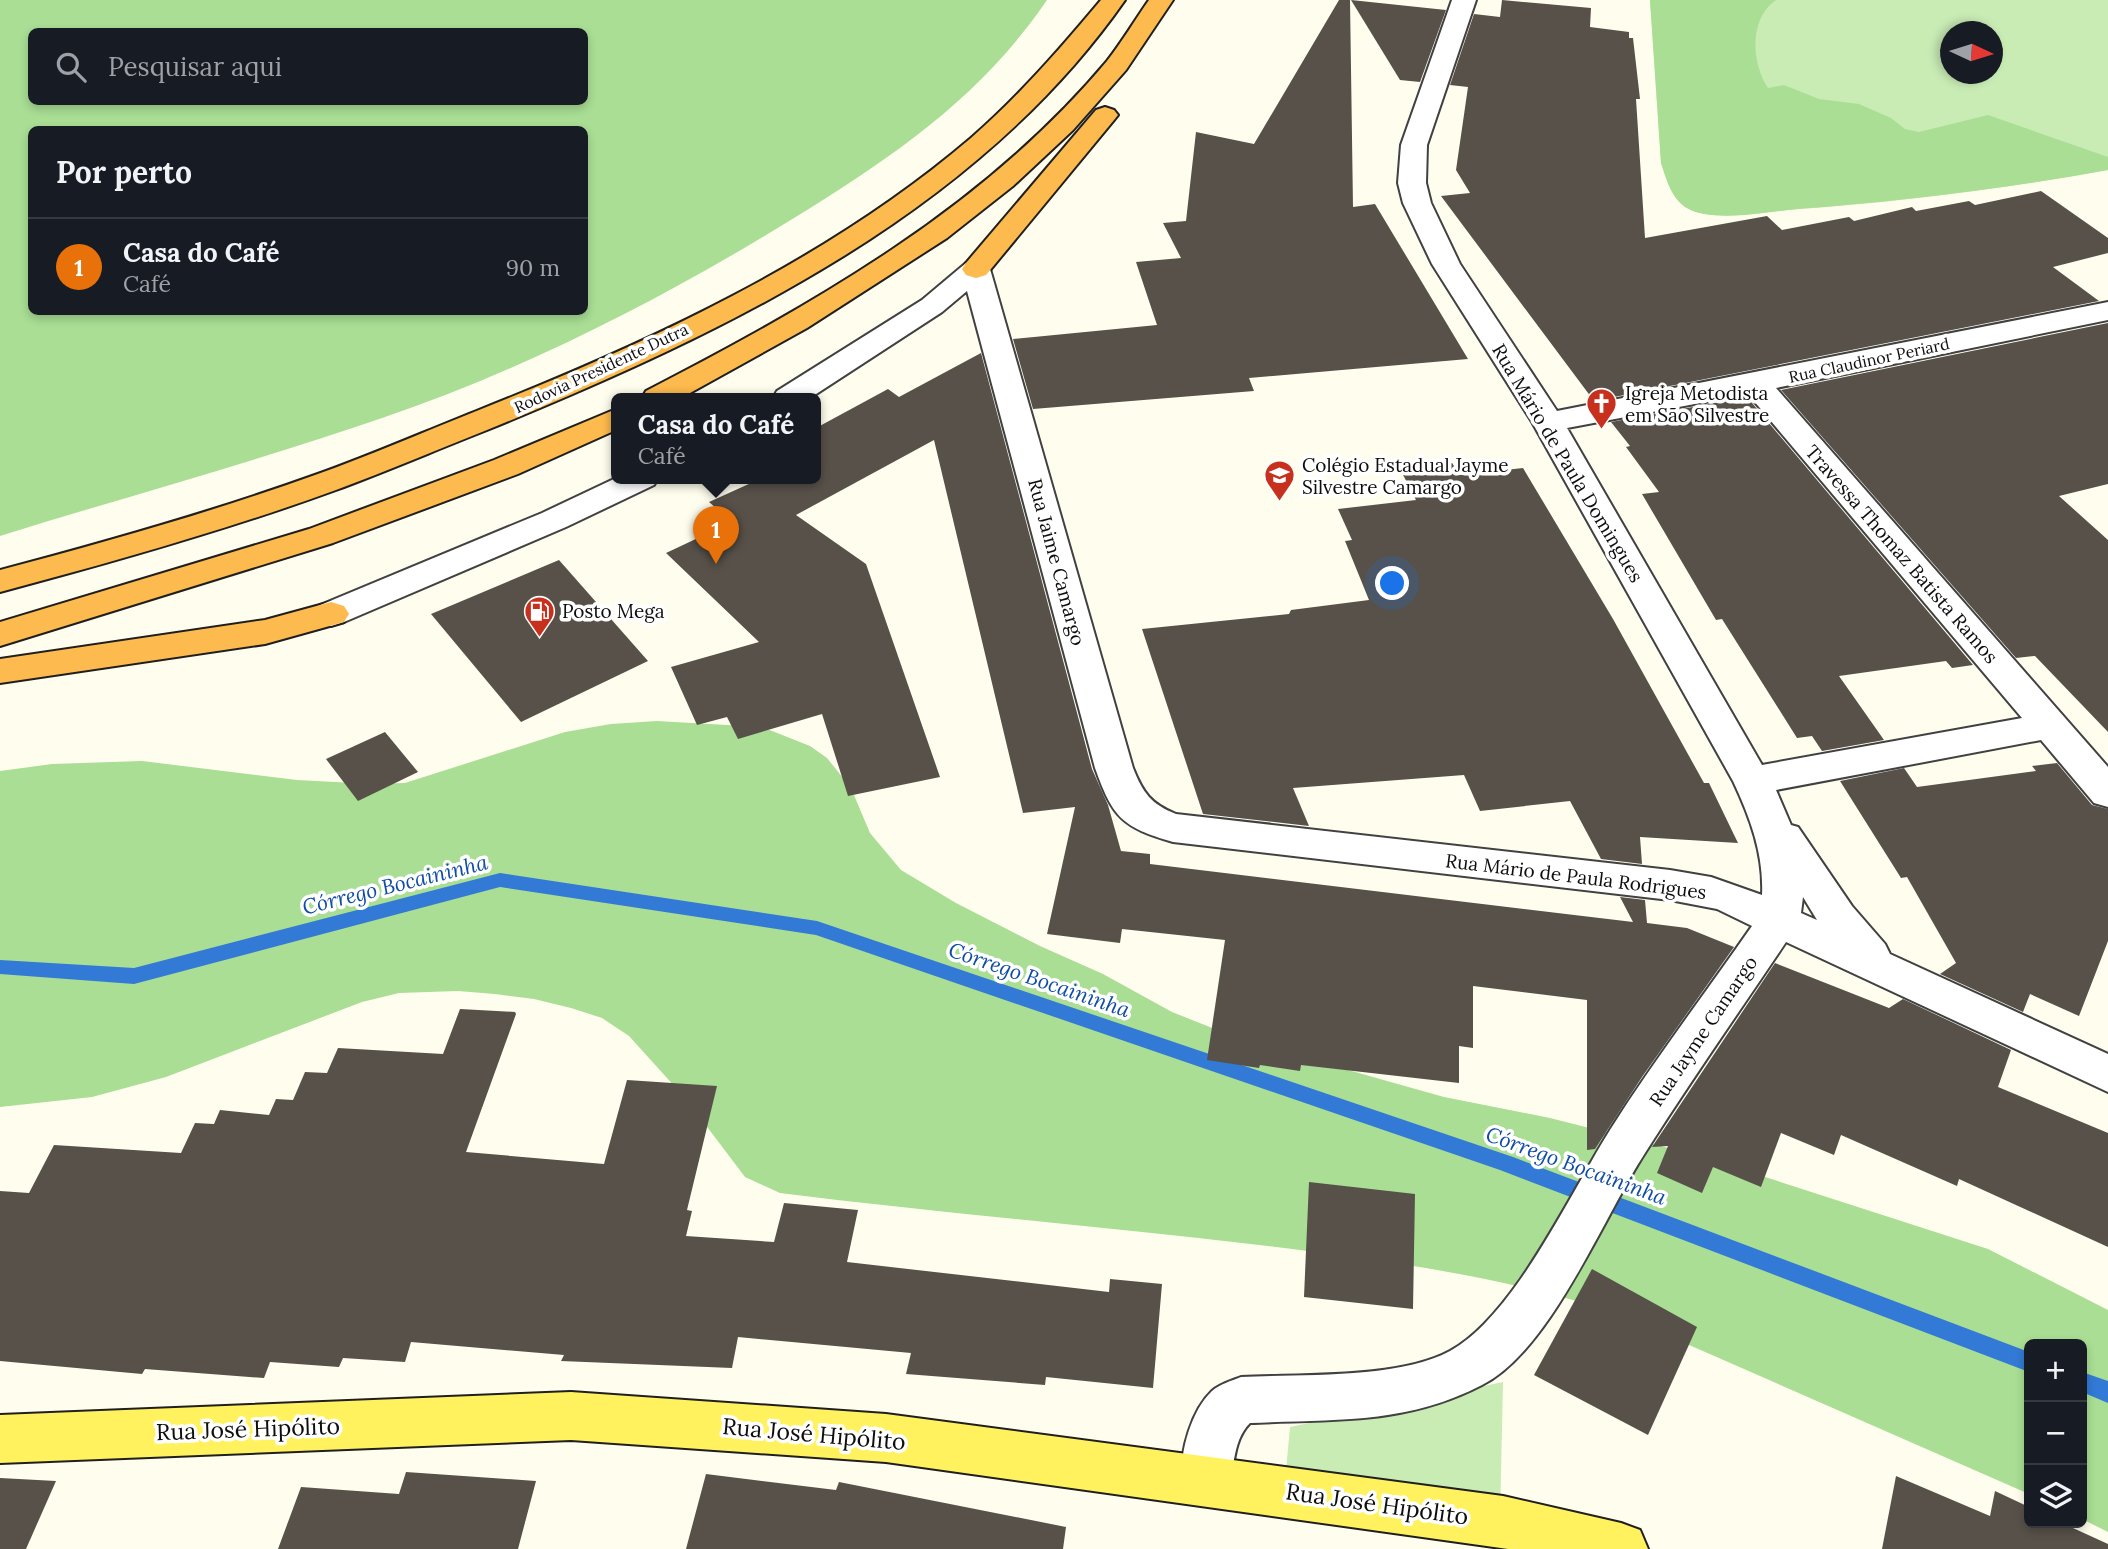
<!DOCTYPE html>
<html lang="pt">
<meta charset="utf-8">
<style>
:root{--surface:#171b24;--page:#20242c;--text:#f1f3f6;--muted:#9ea1a6;--line:#363941;--accent:#2563eb}
body{margin:0;font-family:Lora,serif;background:var(--page);color:var(--text)}
.controls{position:absolute;right:21px;bottom:21px;display:grid;overflow:hidden;border-radius:10px;box-shadow:0 4px 10px #0003}
.controls button{width:63px;height:63px;display:grid;place-items:center;padding:0;border:0;border-bottom:2px solid var(--line);background:var(--surface);color:var(--text);font:35px sans-serif}
.compass{position:absolute;left:1940px;top:21px;width:63px;height:63px;border-radius:50%;background:var(--surface);box-shadow:0 4px 10px #0003;rotate:94deg}
.you{position:absolute;left:1393px;top:584px;width:24px;height:24px;margin:-18px;border:5px solid #fff;border-radius:50%;background:#1a73e8;box-shadow:0 0 0 10px #1a73e833}
.badge{display:grid;place-items:center;width:46px;height:46px;border-radius:50%;background:var(--accent);color:#fff;font-size:23px;font-weight:700}
.pin{position:absolute;translate:-50% -58px;filter:drop-shadow(0 2px 4px #0008)}
.pin::after{content:'';position:absolute;top:37px;width:24px;height:21px;background:inherit;clip-path:polygon(0 0,100% 0,50% 100%)}
.popup{position:absolute;left:611px;top:393px;width:210px;height:91px;box-sizing:border-box;display:grid;place-content:center;border-radius:10px;background:var(--surface);filter:drop-shadow(0 2px 5px #0005);font-size:23px;white-space:nowrap;color:var(--muted)}
.popup b{font-size:26px;color:var(--text)}
.popup::after{content:'';position:absolute;left:50%;top:100%;margin-left:-14px;border:14px solid transparent;border-top-color:var(--surface)}
.list{margin:0;padding:0;list-style:none}
h2{display:flex;justify-content:space-between;align-items:center;height:91px;margin:0;padding:0 28px;font-size:30px}
h2 small{font-size:23px;font-weight:400;color:var(--muted)}
.list li{display:grid;grid-template-columns:46px 1fr auto;gap:21px;align-items:center;box-sizing:border-box;height:98px;padding:0 28px;border-top:2px solid var(--line)}
.list b{display:block;font-size:26px;white-space:nowrap}
.list p{margin:0;font-size:23px;white-space:nowrap;color:var(--muted)}
.list em{font-size:23px;font-style:normal;color:var(--muted)}
.icon{flex:none;width:38px;height:38px;fill:none;stroke:currentColor;stroke-width:2;stroke-linecap:round;stroke-linejoin:round}
.map{position:relative;flex:none;width:2108px;height:1549px;overflow:hidden}
.search{position:absolute;background:var(--surface);box-shadow:0 4px 10px #0003;left:28px;top:28px;width:560px;height:77px;display:flex;align-items:center;gap:18px;box-sizing:border-box;padding:0 24px;border-radius:10px;color:var(--muted);font-size:26px}
.panel{position:absolute;background:var(--surface);box-shadow:0 4px 10px #0003;left:28px;top:126px;width:560px;height:189px;border-radius:10px}
.map>svg:first-child{display:block}
</style>
<div class="map">
<svg width="2108" height="1549" viewBox="0 0 2108 1549">
<rect width="100%" height="100%" fill="#fffeee"/>
<g fill="#c9ecb5" fill-rule="evenodd">
<path d="M1650 0H2108V170C2001 189 1895 203 1787 210 1758 213 1719 221 1691 210 1673 203 1667 180 1661 163ZM1951 32H1993V74H1951Z"/>
<path d="M1503 1382 1500 1518 1285 1481 1290 1427Z"/>
</g>
<g fill="#a9de94" fill-rule="evenodd">
<path d="M0 0H1047C980 98 894 156 794 218 666 297 528 368 385 417 258 461 128 496 0 536ZM32 32H584V102H32ZM32 130H584V312H32Z"/>
<path d="M1650 0H1776C1749 18 1751 63 1768 88L1784 85 1819 99 1859 104 1891 118 1905 129 1919 132 1988 115 2108 157V170C2005 189 1902 201 1797 209 1769 212 1711 223 1687 208 1671 199 1666 178 1661 163Z"/>
<path d="M657 721 762 727 810 746 827 758 851 788 870 833 901 870 956 903 1040 946 1103 974 1172 1012 1245 1041 1444 1097 1550 1118 1700 1156 1988 1249 2108 1310V1532L2082 1519V1344H2029V1494L1616 1313C1499 1275 1380 1260 1259 1245 1099 1226 939 1213 780 1193L745 1177 686 1099 629 1036 602 1018 571 1008 534 999 495 994 458 991 399 993 362 1002 166 1077 92 1097 0 1107V771L52 764 142 761 297 780 374 784 405 783 565 732 611 724Z"/>
</g>
<g fill="none" stroke-linecap="round" stroke-linejoin="round">
<g fill="#327ad5" fill-rule="evenodd">
<path d="M500 873 817 921 1513 1157 2029 1352V1372L1500 1170 816 935 500 887 134 984 0 974V960L134 968Z"/>
<path d="M2082 1372 2108 1381V1403L2082 1392Z"/>
</g>
</g>
<g fill="#575149">
<path d="M1339 0H1350L1353 207 1375 204 1468 359 1249 378 1254 391 1033 409 1013 339 1157 325 1136 262 1181 258 1163 223 1186 221 1196 132 1254 144Z"/>
<path d="M1351 0 1446 10 1420 82 1400 80Z"/>
<path d="M1502 0 1591 8 1590 27 1629 32V38H1633L1640 99H1636L1645 238 1767 216 1782 230 1849 217 1854 221 1912 207 1916 211 1969 201 1975 205 2041 191 2108 238V253L2053 267 2099 301 1594 401 1441 196 1470 193 1456 170 1468 87 1450 85 1474 14 1500 17Z"/>
<path d="M2108 323V484L2059 496 2108 540V732L2035 656 2016 658 1781 390Z"/>
<path d="M981 353 1092 769 1108 805 1121 851 1150 854V864L1633 922 1620 897 1645 900 1647 923 1687 928 1734 947 1642 1077 1595 1149 1587 1150V1000L1473 986V1048L1459 1046V1083L1301 1065 1300 1071 1260 1065 1259 1068 1207 1060 1225 940 1122 929 1120 943 1047 934 1075 807 1023 813 934 440 796 515 866 564 940 777 848 796 822 714 738 739 727 717 697 725 671 667 759 642 666 553 732 522 709 502 762 478H816V428L888 389 899 397Z"/>
<path d="M1747 397 1973 665 1952 668 1946 661 1839 676 1884 740 1822 751 1812 736 1797 738 1722 619 1716 620 1642 494 1659 492 1626 447 1630 446 1611 422Z"/>
<path d="M1452 463 1460 475 1523 468 1613 619 1704 783H1709L1738 843 1640 837 1642 864 1601 859 1570 801 1480 811 1464 775 1293 788 1309 826 1203 814 1142 629 1289 614 1291 610 1369 600 1345 541 1352 540 1338 509 1416 500 1400 469Z"/>
<path d="M559 560 648 661 521 722 431 614Z"/>
<path d="M385 732 418 772 358 801 326 759Z"/>
<path d="M2057 763 2092 805 2108 809V941L2079 1016 2030 994 2023 1012 1940 974 1956 963 1907 877 1901 878 1840 781 1904 768 1917 787 2036 771 2032 766Z"/>
<path d="M1775 963 1889 1008 1903 999 2011 1050 1998 1087 2108 1133V1247L1959 1179 1957 1186 1841 1135 1834 1155 1781 1133 1761 1187 1713 1167 1702 1193 1657 1173 1668 1146 1652 1147Z"/>
<path d="M460 1009 515 1012 516 1014 466 1152 604 1164 627 1080 717 1086 687 1210 692 1211 686 1236 774 1242 784 1203 858 1210 847 1262 1109 1292 1110 1279 1162 1284 1153 1388 1046 1377 1045 1385 906 1374 911 1353 738 1337 732 1368 561 1361 564 1355 411 1342 405 1362 343 1358 339 1367 270 1362 264 1378 145 1369 142 1374 0 1361V1191L29 1193 54 1145 181 1153 195 1123 214 1124 220 1110 269 1115 276 1099 293 1100 305 1072 327 1073 338 1048 443 1054Z"/>
<path d="M1309 1182 1415 1194 1413 1309 1304 1297Z"/>
<path d="M1592 1269 1697 1327 1648 1435 1534 1375Z"/>
<path d="M406 1472 536 1481 518 1549H278L301 1487 399 1494Z"/>
<path d="M706 1474 836 1490 839 1482 1066 1527 1063 1549H686Z"/>
<path d="M1896 1476 1990 1516 1995 1491 2029 1507V1523H2062L2108 1544V1549H1882Z"/>
<path d="M0 1478 56 1481 26 1549H0Z"/>
</g>
<g fill="none" stroke-linecap="round" stroke-linejoin="round">
<defs>
<g id="street">
<path d="M1452 0H1476L1427 145 1426 183 1431 203 1460 264 1557 411 2108 302V320L1776 388 2108 767V807L2094 803 2041 740 1776 790 1791 825 1798 827 1852 906 1885 944 1890 954 2108 1054V1092L1786 942C1739 1012 1690 1082 1645 1153 1603 1218 1550 1351 1482 1385 1405 1425 1334 1419 1250 1423 1230 1443 1236 1474 1225 1499L1207 1506 1189 1499C1186 1492 1181 1485 1181 1478 1181 1450 1191 1411 1212 1391 1220 1384 1231 1381 1241 1377 1300 1374 1399 1379 1450 1351 1514 1316 1570 1194 1610 1130 1654 1060 1705 994 1752 926L1717 909 1670 900 1173 842C1122 827 1113 818 1095 768L967 291 942 312 810 398H773L777 391 922 300 966 263 976 260 986 263 990 269 1133 768C1143 793 1151 804 1176 814L1670 870 1711 877 1762 895C1764 854 1750 817 1733 781L1532 422 1432 264 1403 203 1398 183 1401 145ZM1748 394 2022 718 1762 765 1567 428ZM1803 897 1817 920 1801 913Z"/>
<path d="M616 478H658L654 485 566 527 344 622 331 626 318 622 313 614 318 606 542 513Z"/>
</g>
<path id="primary" d="M571 1392 886 1414 1503 1496 1621 1523 1640 1530 1648 1549H1508L886 1462 571 1440 0 1463V1415Z"/>
<g id="highway">
<path d="M1101 0H1125C975 215 722 334 487 430 436 450 387 471 336 490 226 530 113 562 0 592V570C106 542 212 512 315 475 369 456 421 433 474 412 648 343 827 261 971 138 1019 96 1060 49 1101 0Z"/>
<path d="M1149 0H1173L1126 70 1073 130 1013 186 947 238 807 328 681 398H642L646 391C814 304 983 209 1107 61 1122 42 1135 20 1149 0Z"/>
<path d="M1105 107 1114 110 1118 115 1114 120 986 275 976 278 966 275 962 269 966 263 1096 110Z"/>
<path d="M616 409V430L518 474 333 543 0 646V622L309 529 494 460Z"/>
<path d="M331 602 344 606 349 614 344 622 265 644 0 683V659L265 620Z"/>
</g>
</defs>
<use href="#street" stroke="#414141" stroke-width="4"/>
<use href="#primary" stroke="#1f1f1f" stroke-width="4"/>
<use href="#highway" stroke="#1f1f1f" stroke-width="4"/>
<use href="#street" fill="#fff" fill-rule="evenodd"/>
<use href="#primary" fill="#fff25e" fill-rule="evenodd"/>
<use href="#highway" fill="#fdba4e" fill-rule="evenodd"/>
</g>
<defs>
<symbol id="church-pin" viewBox="-11 -11 22 30"><path d="M0 17L-7.5 6A9.5 9.5 0 1 1 7.5 6Z" fill="#c6301d" stroke="#fff"/><path d="M-1.2-6h2.4v3.5h3.3v2.4h-3.3V6h-2.4V-.1h-3.3v-2.4h3.3Z" fill="#fff"/></symbol>
<symbol id="school-pin" viewBox="-11 -11 22 30"><path d="M0 17L-7.5 6A9.5 9.5 0 1 1 7.5 6Z" fill="#c6301d" stroke="#fff"/><path d="M0-5L7-2L0 1L-7-2ZM-4 1L0 2.5L4 1V4Q0 6-4 4Z" fill="#fff"/></symbol>
<symbol id="fuel-pin" viewBox="-11 -11 22 30"><path d="M0 17L-7.5 6A9.5 9.5 0 1 1 7.5 6Z" fill="#c6301d" stroke="#fff"/><path d="M-5.5-6h7V0h2V4h1.3V-2.5L3-4.5l.8-.8L6-3V5H2.5V1h-1V6h-7ZM-4.2-4.7v3.2H.2V-4.7Z" fill="#fff"/></symbol>
</defs>
<g fill-rule="evenodd">
<use href="#church-pin" x="1584" y="386" width="35" height="47"/>
<use href="#school-pin" x="1262" y="458" width="35" height="47"/>
<use href="#fuel-pin" x="522" y="594" width="35" height="47"/>
</g>
<g text-anchor="middle" stroke-width="7" stroke-linejoin="round" paint-order="stroke">
<g font-size="16" fill="#0e0e0e" stroke="#fff">
<text transform="translate(1869 360) rotate(-12)" y="6">Rua Claudinor Periard</text>
<text transform="translate(601 368) rotate(-25)" y="6">Rodovia Presidente Dutra</text>
</g>
<g font-size="19" fill="#0e0e0e" stroke="#fff" text-anchor="start">
<text x="1625" y="400">Igreja Metodista<tspan x="1625" dy="22">em São Silvestre</tspan></text>
<text x="1302" y="472">Colégio Estadual Jayme<tspan x="1302" dy="22">Silvestre Camargo</tspan></text>
<text x="562" y="618">Posto Mega</text>
</g>
<g font-size="19" fill="#0e0e0e" stroke="#fff">
<text transform="translate(1568 463) rotate(59)" y="7">Rua Mário de Paula Domingues</text>
<text transform="translate(1902 554) rotate(49)" y="7">Travessa Thomaz Batista Ramos</text>
<text transform="translate(1057 562) rotate(75)" y="7">Rua Jaime Camargo</text>
<text transform="translate(1576 876) rotate(7)" y="7">Rua Mário de Paula Rodrigues</text>
<text transform="translate(1703 1031) rotate(-56)" y="7">Rua Jayme Camargo</text>
</g>
<g font-size="21" font-style="italic" fill="#0f4ca7" stroke="#fff">
<text transform="translate(395 885) rotate(-14)" y="7">Córrego Bocaininha</text>
<text transform="translate(1039 980) rotate(19)" y="7">Córrego Bocaininha</text>
<text transform="translate(1576 1166) rotate(20)" y="7">Córrego Bocaininha</text>
</g>
<g font-size="23" fill="#0e0e0e" stroke="#fff">
<text transform="translate(248 1429) rotate(-2)" y="8">Rua José Hipólito</text>
<text transform="translate(814 1434) rotate(5)" y="8">Rua José Hipólito</text>
<text transform="translate(1377 1504) rotate(8)" y="8">Rua José Hipólito</text>
</g>
</g>
</svg>
<div class="controls">
<button>+</button>
<button>−</button>
<button><svg class="icon" aria-label="layers" viewBox="0 0 24 24"><path d="M12 4l9 5-9 5-9-5zM3 14l9 5 9-5"/></svg></button>
</div>
<svg class="compass" viewBox="-18 -18 36 36"><path d="M0-13l5 13h-10z" fill="#e53935"/><path d="M0 13l5-13h-10z" fill="#9ea1a6"/></svg>
<div class="you"></div>
<div class="pin badge" style="left:716px;top:564px;background:#e8710a">1</div>
<div class="popup"><b>Casa do Café</b>Café</div>
<div class="search"><svg class="icon" aria-label="search" viewBox="0 0 24 24"><circle cx="10" cy="10" r="6"/><path d="M15 15l6 6"/></svg>Pesquisar aqui</div>
<section class="panel">
<h2>Por perto<small></small></h2>
<ul class="list">
<li><span class="badge" style="background:#e8710a">1</span><div><b>Casa do Café</b><p>Café</p></div><em>90 m</em></li>
</ul>
</section>
</div>
